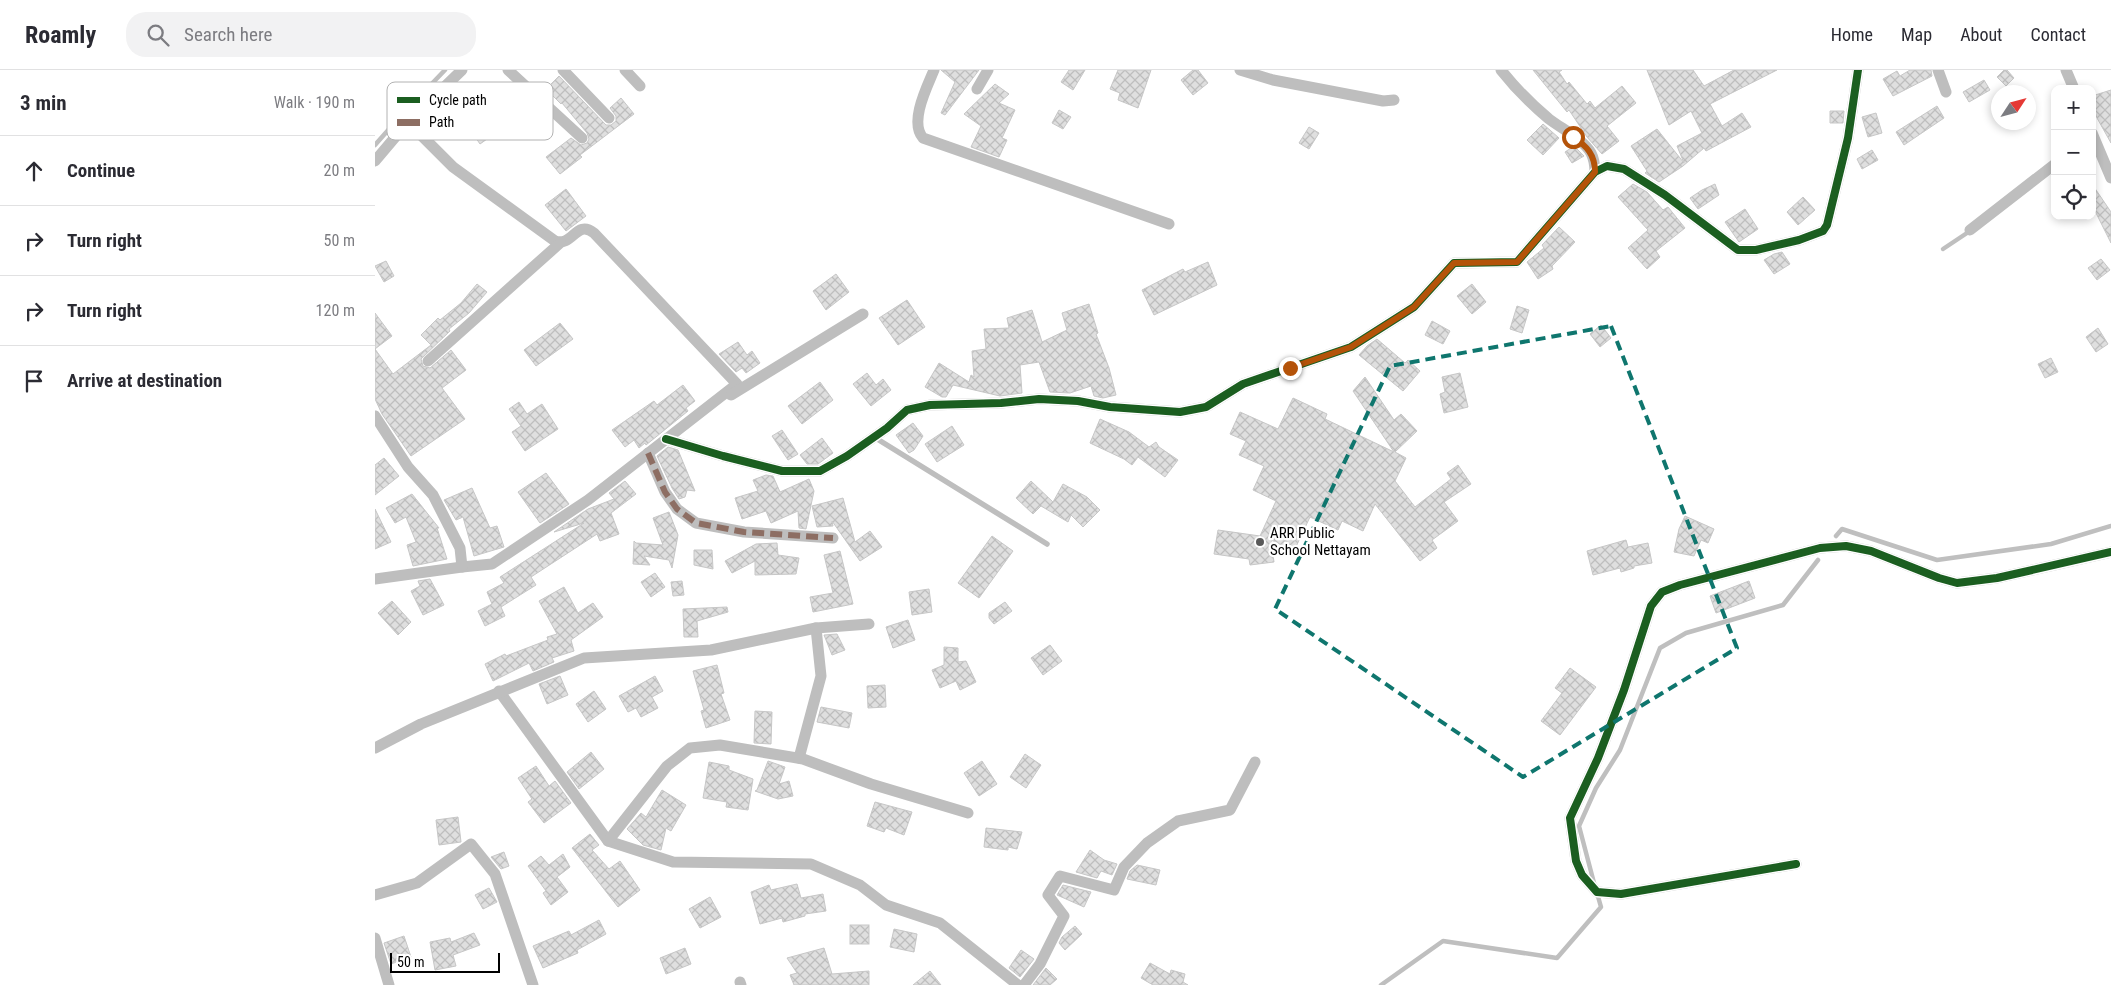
<!DOCTYPE html>
<meta charset="utf-8">
<style>
:root{--surface:#fff;--page:#f2f2f3;--text:#2b2b33;--muted:#7c7c81;--line:#e1e1e2}
body{margin:0;font-family:"Roboto Condensed",sans-serif;background:var(--page);color:var(--text)}
.controls{position:absolute;right:15px;top:15px;display:grid;overflow:hidden;border-radius:10px;box-shadow:0 2px 8px #0003}
.controls button{width:45px;height:45px;display:grid;place-items:center;padding:0;border:0;border-bottom:1px solid var(--line);background:var(--surface);color:var(--text);font:25px sans-serif}
.compass{position:absolute;left:1616px;top:15px;width:45px;height:45px;border-radius:50%;background:var(--surface);box-shadow:0 2px 8px #0003;rotate:54deg}
.scale{position:absolute;left:15px;bottom:12px;width:110px;box-sizing:border-box;padding-left:5px;border:2px solid #000;border-top:0;font-size:14px;line-height:18px;white-space:nowrap;color:#000;-webkit-text-stroke:4px #fff;paint-order:stroke}
.stop{position:absolute;width:15px;height:15px;margin:-11px;border:4px solid #b45309;border-radius:50%;background:#fff}
.stop.end{background:#b45309;border-color:#fff;box-shadow:0 1px 5px #0008}
.list{margin:0;padding:0;list-style:none}
h2{display:flex;justify-content:space-between;align-items:center;height:65px;margin:0;padding:0 20px;font-size:21px}
h2 small{font-size:16px;font-weight:400;color:var(--muted)}
.list li{display:grid;grid-template-columns:32px 1fr auto;gap:15px;align-items:center;box-sizing:border-box;height:70px;padding:0 20px;border-top:1px solid var(--line)}
.list b{display:block;font-size:19px;white-space:nowrap}
.list em{font-size:16px;font-style:normal;color:var(--muted)}
.icon{flex:none;width:28px;height:28px;fill:none;stroke:currentColor;stroke-width:2;stroke-linecap:round;stroke-linejoin:round}
.map{position:relative;flex:none;width:1736px;height:915px;overflow:hidden}
header{display:flex;align-items:center;gap:30px;box-sizing:border-box;height:70px;padding:0 25px;background:var(--surface);border-bottom:1px solid var(--line)}
header strong{font-size:24px}
nav{display:flex;gap:28px;margin-inline-start:auto;font-size:18px}
.search{width:350px;height:45px;background:var(--page);display:flex;align-items:center;gap:12px;box-sizing:border-box;padding:0 18px;border-radius:20px;color:var(--muted);font-size:19px}
main{display:flex}
aside{flex:1;background:var(--surface)}
.map>svg:first-child{display:block}
</style>
<header>
<strong>Roamly</strong>
<div class="search"><svg class="icon" aria-label="search" viewBox="0 0 24 24"><circle cx="10" cy="10" r="6"/><path d="M15 15l6 6"/></svg>Search here</div>
<nav><a>Home</a><a>Map</a><a>About</a><a>Contact</a></nav>
</header>
<main>
<aside>
<h2>3 min<small>Walk · 190 m</small></h2>
<ul class="list">
<li><svg class="icon" aria-label="ahead" viewBox="0 0 24 24"><path d="M12 20V5M6 11l6-6 6 6"/></svg><div><b>Continue</b></div><em>20 m</em></li>
<li><svg class="icon" aria-label="right" viewBox="0 0 24 24"><path d="M7 20v-9h11M14 6l5 5-5 5"/></svg><div><b>Turn right</b></div><em>50 m</em></li>
<li><svg class="icon" aria-label="right" viewBox="0 0 24 24"><path d="M7 20v-9h11M14 6l5 5-5 5"/></svg><div><b>Turn right</b></div><em>120 m</em></li>
<li><svg class="icon" aria-label="arrive" viewBox="0 0 24 24"><path d="M6 21V4h12l-3 4 3 4H6"/></svg><div><b>Arrive at destination</b></div></li>
</ul>
</aside>
<div class="map">
<svg width="1736" height="915" viewBox="0 0 1736 915">
<defs>
<pattern id="building-cross-hatch" width="8" height="8" patternUnits="userSpaceOnUse" patternTransform="scale(1.25)"><rect width="8" height="8" fill="#dfdfdf"/><path d="M0 0l8 8M0 8l8-8" fill="none" stroke="#bebebe"/></pattern>
</defs>
<rect width="100%" height="100%" fill="#fff"/>
<g fill="none" stroke-linecap="round" stroke-linejoin="round">
<g stroke="#bfbfbf" stroke-width="4.5">
<path d="M0 75 23 49 70 0"/>
<path d="M1568 179 1595 161"/>
<path d="M1461 466 1467 459 1562 490 1676 474 1736 456"/>
<path d="M1219 813 1204 756 1221 718 1245 680 1285 578 1311 563 1408 535 1443 490"/>
<path d="M1006 915 1068 871 1182 888 1226 837 1222 823"/>
</g>
</g>
<g fill="url(#building-cross-hatch)" stroke="#c7c7c7">
<path d="M566 0H604L570 45 566 43 580 12Z"/>
<path d="M694 0H710L698 20 686 12Z"/>
<path d="M743 0H776L763 38 743 30 745 23 735 19Z"/>
<path d="M818 0H823L833 13 818 25 806 10Z"/>
<path d="M1158 0H1187L1184 2 1192 14 1194 12 1212 34 1215 31 1220 38 1247 16 1261 33 1232 56 1244 71 1227 84 1212 67 1194 40 1192 42Z"/>
<path d="M1272 0H1318L1329 16 1359 0H1402L1335 34 1347 56 1367 43 1376 57 1331 81 1329 78 1308 96 1284 112 1270 103 1272 101 1256 76 1282 59 1309 93 1302 76 1327 63 1316 41 1294 55Z"/>
<path d="M1535 0H1556L1557 6 1518 26 1508 9 1522 1 1525 6Z"/>
<path d="M1629 0H1632L1639 8 1631 16 1622 7Z"/>
<path d="M184 6 231 55H236L241 51V46L235 38 246 28 259 44 205 85 207 87 185 104 171 87 196 68 206 75 212 73 214 69 212 63 187 33 186 34 171 19Z"/>
<path d="M1609 10 1615 20 1594 32 1588 22Z"/>
<path d="M620 14 634 24 624 33 640 40 627 68 632 70 624 87 596 77 606 56 589 44Z"/>
<path d="M1736 20V73L1722 48 1717 33V26Z"/>
<path d="M1562 36 1569 48 1529 75 1521 62Z"/>
<path d="M110 38 125 60 105 74 90 52Z"/>
<path d="M684 40 696 47 688 59 677 53Z"/>
<path d="M1455 41H1469L1468 53H1455Z"/>
<path d="M1501 43 1507 63 1493 67 1487 47Z"/>
<path d="M1168 54 1184 68 1168 85 1152 70Z"/>
<path d="M934 57 944 63 934 79 924 73Z"/>
<path d="M1199 76 1209 86 1197 93 1190 82Z"/>
<path d="M1497 80 1503 90 1487 99 1482 89Z"/>
<path d="M1258 114 1272 122 1288 140 1293 137 1310 158 1281 181 1285 187 1272 199 1253 178 1273 160 1243 127Z"/>
<path d="M1340 114 1344 125 1323 139 1315 128 1327 120Z"/>
<path d="M1717 114 1736 142V173L1717 135Z"/>
<path d="M191 119 211 146 191 161 170 135Z"/>
<path d="M1428 127 1440 140 1423 155 1412 142Z"/>
<path d="M1370 139 1383 159 1364 172 1350 152Z"/>
<path d="M1184 157 1200 172 1177 196 1178 199 1163 209 1152 192 1169 178 1167 175Z"/>
<path d="M1407 182 1415 194 1399 204 1389 190 1399 184Z"/>
<path d="M1726 189 1735 200 1722 210 1713 198Z"/>
<path d="M11 191 19 206 9 212 0 196Z"/>
<path d="M833 192 842 215 779 245 767 220 808 199 810 202Z"/>
<path d="M461 204 474 222 451 240 438 221Z"/>
<path d="M102 214 112 222 94 243 74 259 75 261 46 289 48 296 55 298 76 280 91 300 67 318 90 349 36 386 7 344 0 329V243L17 266 0 279 18 304 56 275 46 265 63 248 65 250 86 233Z"/>
<path d="M1097 214 1111 232 1097 244 1082 226Z"/>
<path d="M532 230 550 257 523 275 504 248Z"/>
<path d="M714 234 723 263 721 264 734 298 741 325 728 328 719 326 716 316 695 323 675 322 664 292 645 295 647 323 625 326 578 315 571 327H567L550 317 564 293 594 312 596 305 599 307 597 281 611 279 609 259 634 258 632 248 657 240 667 272 692 260 687 243Z"/>
<path d="M1142 236 1154 240 1147 263 1135 259Z"/>
<path d="M1057 251 1075 261 1068 274 1050 265Z"/>
<path d="M185 253 198 269 161 296 149 280Z"/>
<path d="M1226 255 1236 268 1225 277 1215 264Z"/>
<path d="M1723 258 1733 274 1721 282 1711 267Z"/>
<path d="M1002 269 1030 293 1033 290 1045 301 1028 321 984 285 992 276Z"/>
<path d="M363 272 372 285 377 281 385 293 371 303 367 298 361 302 344 284Z"/>
<path d="M1676 288 1683 302 1670 308 1663 294Z"/>
<path d="M492 303 501 315 508 309 516 320 496 336 478 314Z"/>
<path d="M1085 303 1093 337 1069 343 1065 324 1070 322 1067 307Z"/>
<path d="M990 307 1019 350 1026 344 1042 361 1020 382 1031 388 1020 411 1040 437 1076 409 1072 403 1083 395 1096 414 1069 432 1083 451 1057 470 1062 478 1045 491 1000 434 988 461 967 451 963 460 935 447 919 481 896 470 899 492 875 495 874 489 839 484 843 460 885 466 901 431 878 420 889 396 864 385 871 371 855 364 865 342 903 359 918 328 952 344 950 349 1019 382 978 321Z"/>
<path d="M445 312 458 330 427 354 413 336Z"/>
<path d="M308 315 320 331 311 338 313 341 271 375 270 373 264 378 259 370 250 377 237 360 279 331 282 335Z"/>
<path d="M144 332 152 344 167 334 183 359 150 381 137 362 146 356 134 339Z"/>
<path d="M725 349 754 362 774 377 781 372 784 377 803 390 790 407 763 387 757 395 749 389 715 373Z"/>
<path d="M538 353 548 366 539 380 534 383 521 365Z"/>
<path d="M577 356 589 375 562 392 550 374Z"/>
<path d="M407 360 423 384 413 390 397 366Z"/>
<path d="M447 368 458 383 443 394H432L425 385Z"/>
<path d="M293 377 303 380 320 421 312 420 310 427 304 429 297 418 282 386Z"/>
<path d="M9 388 24 406 0 425V395Z"/>
<path d="M171 403 194 434 165 453 143 422Z"/>
<path d="M391 405 398 406 405 422 434 409 439 421 431 459 424 458 423 441 396 453 391 441 367 449 360 428 383 421 378 410Z"/>
<path d="M250 411 261 424 236 443 244 464 225 471 222 464 156 507 161 515 126 537 130 546 110 556 103 541 117 534 112 522 129 513 125 507 209 453 179 462 213 439 239 429 234 423Z"/>
<path d="M656 411 678 432 688 414 712 427 725 440 708 457 696 445 693 452 666 436 658 444 641 428Z"/>
<path d="M97 418 115 458 122 456 129 477 99 486 88 447 81 450 69 430Z"/>
<path d="M37 424 64 458H62L72 489 38 496 32 475 41 472 31 447 20 453 11 438Z"/>
<path d="M468 428 480 472 495 461 507 477 485 491 457 451 458 456 442 457 437 436Z"/>
<path d="M0 439 16 472 0 479Z"/>
<path d="M294 442 303 465 297 498 294 490 269 486 275 495 258 494 259 471 261 473 288 475 278 448Z"/>
<path d="M1310 446 1339 459 1333 473 1326 470 1319 486 1299 482 1304 459Z"/>
<path d="M617 466 638 481 604 528 583 513Z"/>
<path d="M1251 470 1253 477 1273 473 1277 493 1259 496V498L1246 502 1245 498 1218 505 1212 481Z"/>
<path d="M402 473 403 485 424 488 421 504 380 505V491L357 503 350 491 381 474Z"/>
<path d="M319 480H337L338 499 319 495Z"/>
<path d="M465 481 478 534 438 542 435 527 458 523 449 485Z"/>
<path d="M280 503 290 517 276 527 266 512Z"/>
<path d="M55 509 69 535 48 545 36 521 45 516 43 511Z"/>
<path d="M307 511 309 525 298 526 296 512Z"/>
<path d="M1374 511 1380 528 1341 543 1335 526Z"/>
<path d="M189 517 203 543 218 533 228 547 196 570 199 581 177 588 179 592 158 601 154 593 118 611 110 594 130 584 131 586 173 570 172 567 182 564 164 531Z"/>
<path d="M554 519 557 542 537 545 534 522Z"/>
<path d="M17 531 36 552 23 565 3 543Z"/>
<path d="M630 532 637 541 619 554 614 548V543Z"/>
<path d="M352 537 353 542 322 551 323 567H309L308 539Z"/>
<path d="M533 550 540 570 518 578 511 557Z"/>
<path d="M462 564 470 580 457 585 449 565Z"/>
<path d="M675 575 687 591 668 605 656 588Z"/>
<path d="M569 577 583 578V592L591 591 601 612 585 620 581 611 565 618 557 600 569 595Z"/>
<path d="M342 595 349 623 346 624 355 650 331 658 326 641 329 640 318 601Z"/>
<path d="M1195 598 1221 617 1185 665 1166 651 1187 623 1180 618Z"/>
<path d="M185 606 193 625 172 634 164 614Z"/>
<path d="M280 606 288 621 277 627 283 638 266 647 261 638 253 642 244 626Z"/>
<path d="M510 615 511 637 493 638 492 616Z"/>
<path d="M219 621 231 639 213 652 201 634Z"/>
<path d="M446 637 477 643 474 658 442 652Z"/>
<path d="M380 641 397 642 396 674 379 673Z"/>
<path d="M216 682 229 699 204 719 192 702Z"/>
<path d="M650 684 666 695 651 718 635 707Z"/>
<path d="M393 691 410 697 404 714 414 711 418 726 403 729 380 721 382 720Z"/>
<path d="M607 691 622 714 604 726 589 703Z"/>
<path d="M334 692 354 696V700L378 709 373 740 351 737 352 732 328 728Z"/>
<path d="M161 696 174 716 180 711 196 733 169 753 153 732 157 729 143 708Z"/>
<path d="M287 720 311 735 296 761 291 758 286 780 268 775 252 759 266 743 271 747Z"/>
<path d="M500 732 537 742 529 765 511 758 509 762 492 756Z"/>
<path d="M83 747 86 772 64 775 61 750Z"/>
<path d="M611 758 647 762 642 779 633 777V780L609 777Z"/>
<path d="M215 764 224 775 217 780 234 799 245 791 265 820 243 837 197 778Z"/>
<path d="M715 780 729 790 742 794 737 805 726 801 722 808 701 802Z"/>
<path d="M129 782 134 796 126 799 116 787Z"/>
<path d="M188 784 195 797 182 807 193 822 176 835 168 823 171 821 153 796 166 786 174 795Z"/>
<path d="M762 795 785 800 781 815 752 809 755 801Z"/>
<path d="M422 814 426 828 448 824 451 841 430 844V846L408 852 407 848 385 854 376 822 394 815 396 820Z"/>
<path d="M688 815 716 822 709 837 682 825Z"/>
<path d="M114 818 122 832 108 839 100 825Z"/>
<path d="M335 827 346 847 325 858 314 839Z"/>
<path d="M224 850 231 864 202 880 203 883 168 898 158 876 194 861 196 865Z"/>
<rect x="475" y="855" width="19" height="19"/>
<path d="M700 856 707 864 690 880 684 873 687 867Z"/>
<path d="M519 859 542 864 539 882 515 877Z"/>
<path d="M99 863 105 875 78 885 81 896 60 900 55 872 75 868 76 872Z"/>
<path d="M29 866 36 887 16 894 9 873Z"/>
<path d="M310 878 316 894 291 904 285 888Z"/>
<path d="M449 878 457 904 494 901V915H419L415 905 422 903 412 888Z"/>
<path d="M646 880 659 889 645 907 634 898Z"/>
<path d="M775 893 795 904 796 900 810 904 808 912 813 915H778L766 908Z"/>
<path d="M671 898 682 909 675 915H658Z"/>
<path d="M555 901 566 915H538Z"/>
</g>
<g fill="none" stroke-linecap="round" stroke-linejoin="round">
<path stroke="#bebebe" stroke-width="5.5" d="M499 367 672 474"/>
<g stroke="#bebebe" stroke-width="11">
<path d="M133 0 207 68"/>
<path d="M188 0 234 48"/>
<path d="M250 0 265 16"/>
<path d="M559 0C552 17 534 52 548 68L794 154"/>
<path d="M865 0 898 10 1008 31 1019 30"/>
<path d="M1126 0C1141 19 1156 34 1174 49 1187 59 1208 69 1216 83 1219 89 1220 95 1220 102"/>
<path d="M1563 0 1571 22"/>
<path d="M1691 0 1699 19"/>
<path d="M602 19 613 0"/>
<path d="M33 52 78 97 180 171C198 177 201 149 219 163L362 314 213 430 117 494 87 497"/>
<path d="M1717 63 1736 108"/>
<path d="M0 91 33 52 87 0"/>
<path d="M1595 160 1680 94"/>
<path d="M53 291 185 173"/>
<path d="M356 325 488 244"/>
<path d="M0 346 33 397 58 425 85 478 87 497 0 509"/>
<path d="M291 369 348 386 407 401H445L472 386 512 358 532 340 555 335 626 333 664 329 703 331 735 337 805 342 831 337 868 314 976 277 1039 237 1079 193 1142 192 1220 102 1232 96 1249 99 1290 125 1363 180H1381L1424 170 1448 161 1452 155 1473 68 1483 0"/>
<path d="M273 383 290 422 302 439 321 453 369 462 458 468"/>
<path d="M124 621 233 771 298 792 436 794 485 815 511 835 565 853 643 915"/>
<path d="M0 678 46 654 209 588 336 580 441 558 494 554"/>
<path d="M424 688 446 606 441 558"/>
<path d="M233 771 292 696 315 678 345 675 428 689 496 714 593 743"/>
<path d="M1421 794 1246 824 1222 822 1207 805 1201 791 1195 748 1223 688 1249 620 1276 536 1287 522 1305 515 1445 478 1471 476 1496 481 1564 508 1582 513 1622 508 1736 482"/>
<path d="M0 825 42 813 96 774 120 804 158 915"/>
<path d="M0 868 14 915"/>
<path d="M365 912 366 915"/>
<path d="M649 915 665 894 689 846 673 825 685 806 739 820 749 797 772 773 803 751 855 740 880 692"/>
</g>
<path stroke="#8d6e63" stroke-width="6" stroke-dasharray="12 6" stroke-linecap="butt" d="M273 383 290 422 302 439 321 453 369 462 458 468"/>
<defs>
<g id="cycleway">
<path d="M291 369 348 386 407 401H445L472 386 512 358 532 340 555 335 626 333 664 329 703 331 735 337 805 342 831 337 868 314 976 277 1039 237 1079 193 1142 192 1220 102 1232 96 1249 99 1290 125 1363 180H1381L1424 170 1448 161 1452 155 1473 68 1483 0"/>
<path d="M1421 794 1246 824 1222 822 1207 805 1201 791 1195 748 1223 688 1249 620 1276 536 1287 522 1305 515 1445 478 1471 476 1496 481 1564 508 1582 513 1622 508 1736 482"/>
</g>
</defs>
<use href="#cycleway" stroke="#fff" stroke-width="11"/>
<use href="#cycleway" stroke="#1b5e20" stroke-width="8"/>
</g>
<g fill="none" stroke-linecap="round" stroke-linejoin="round">
<path stroke="#b45309" stroke-width="6" d="M915 298 976 277 1039 237 1079 193 1142 192 1220 102C1220 85 1212 76 1198 67"/>
</g>
<path fill="none" stroke="#0f766e" stroke-width="4" stroke-dasharray="10 6" stroke-linejoin="round" d="M1236 256 1362 578 1148 707 900 539 1015 296Z"/>
<circle fill="#595959" stroke="#fff" stroke-width="2" cx="885" cy="472" r="5"/>
<g text-anchor="middle" stroke-width="4.5" stroke-linejoin="round" paint-order="stroke">
<g font-size="15" fill="#000" stroke="#fff" text-anchor="start">
<text x="895" y="468">ARR Public<tspan x="895" dy="17">School Nettayam</tspan></text>
</g>
</g>
<rect x="12" y="12" width="166" height="58" rx="8" fill="#fff" stroke="#b2b2b2" stroke-width="1"/>
<rect x="22" y="27" width="23" height="6" fill="#1b5e20"/>
<rect x="22" y="49" width="23" height="7" fill="#8d6e63"/>
<g font-size="14" fill="#000">
<text x="54" y="35">Cycle path</text>
<text x="54" y="57">Path</text>
</g>
</svg>
<div class="controls">
<button>+</button>
<button>−</button>
<button><svg class="icon" aria-label="locate" viewBox="0 0 24 24"><circle cx="12" cy="12" r="6"/><path d="M12 2v4M12 18v4M2 12h4M18 12h4"/></svg></button>
</div>
<svg class="compass" viewBox="-18 -18 36 36"><path d="M0-13l5 13h-10z" fill="#e53935"/><path d="M0 13l5-13h-10z" fill="#7c7c81"/></svg>
<div class="scale">50 m</div>
<div class="stop" style="left:1198px;top:67px"></div>
<div class="stop end" style="left:915px;top:298px"></div>
</div>
</main>
